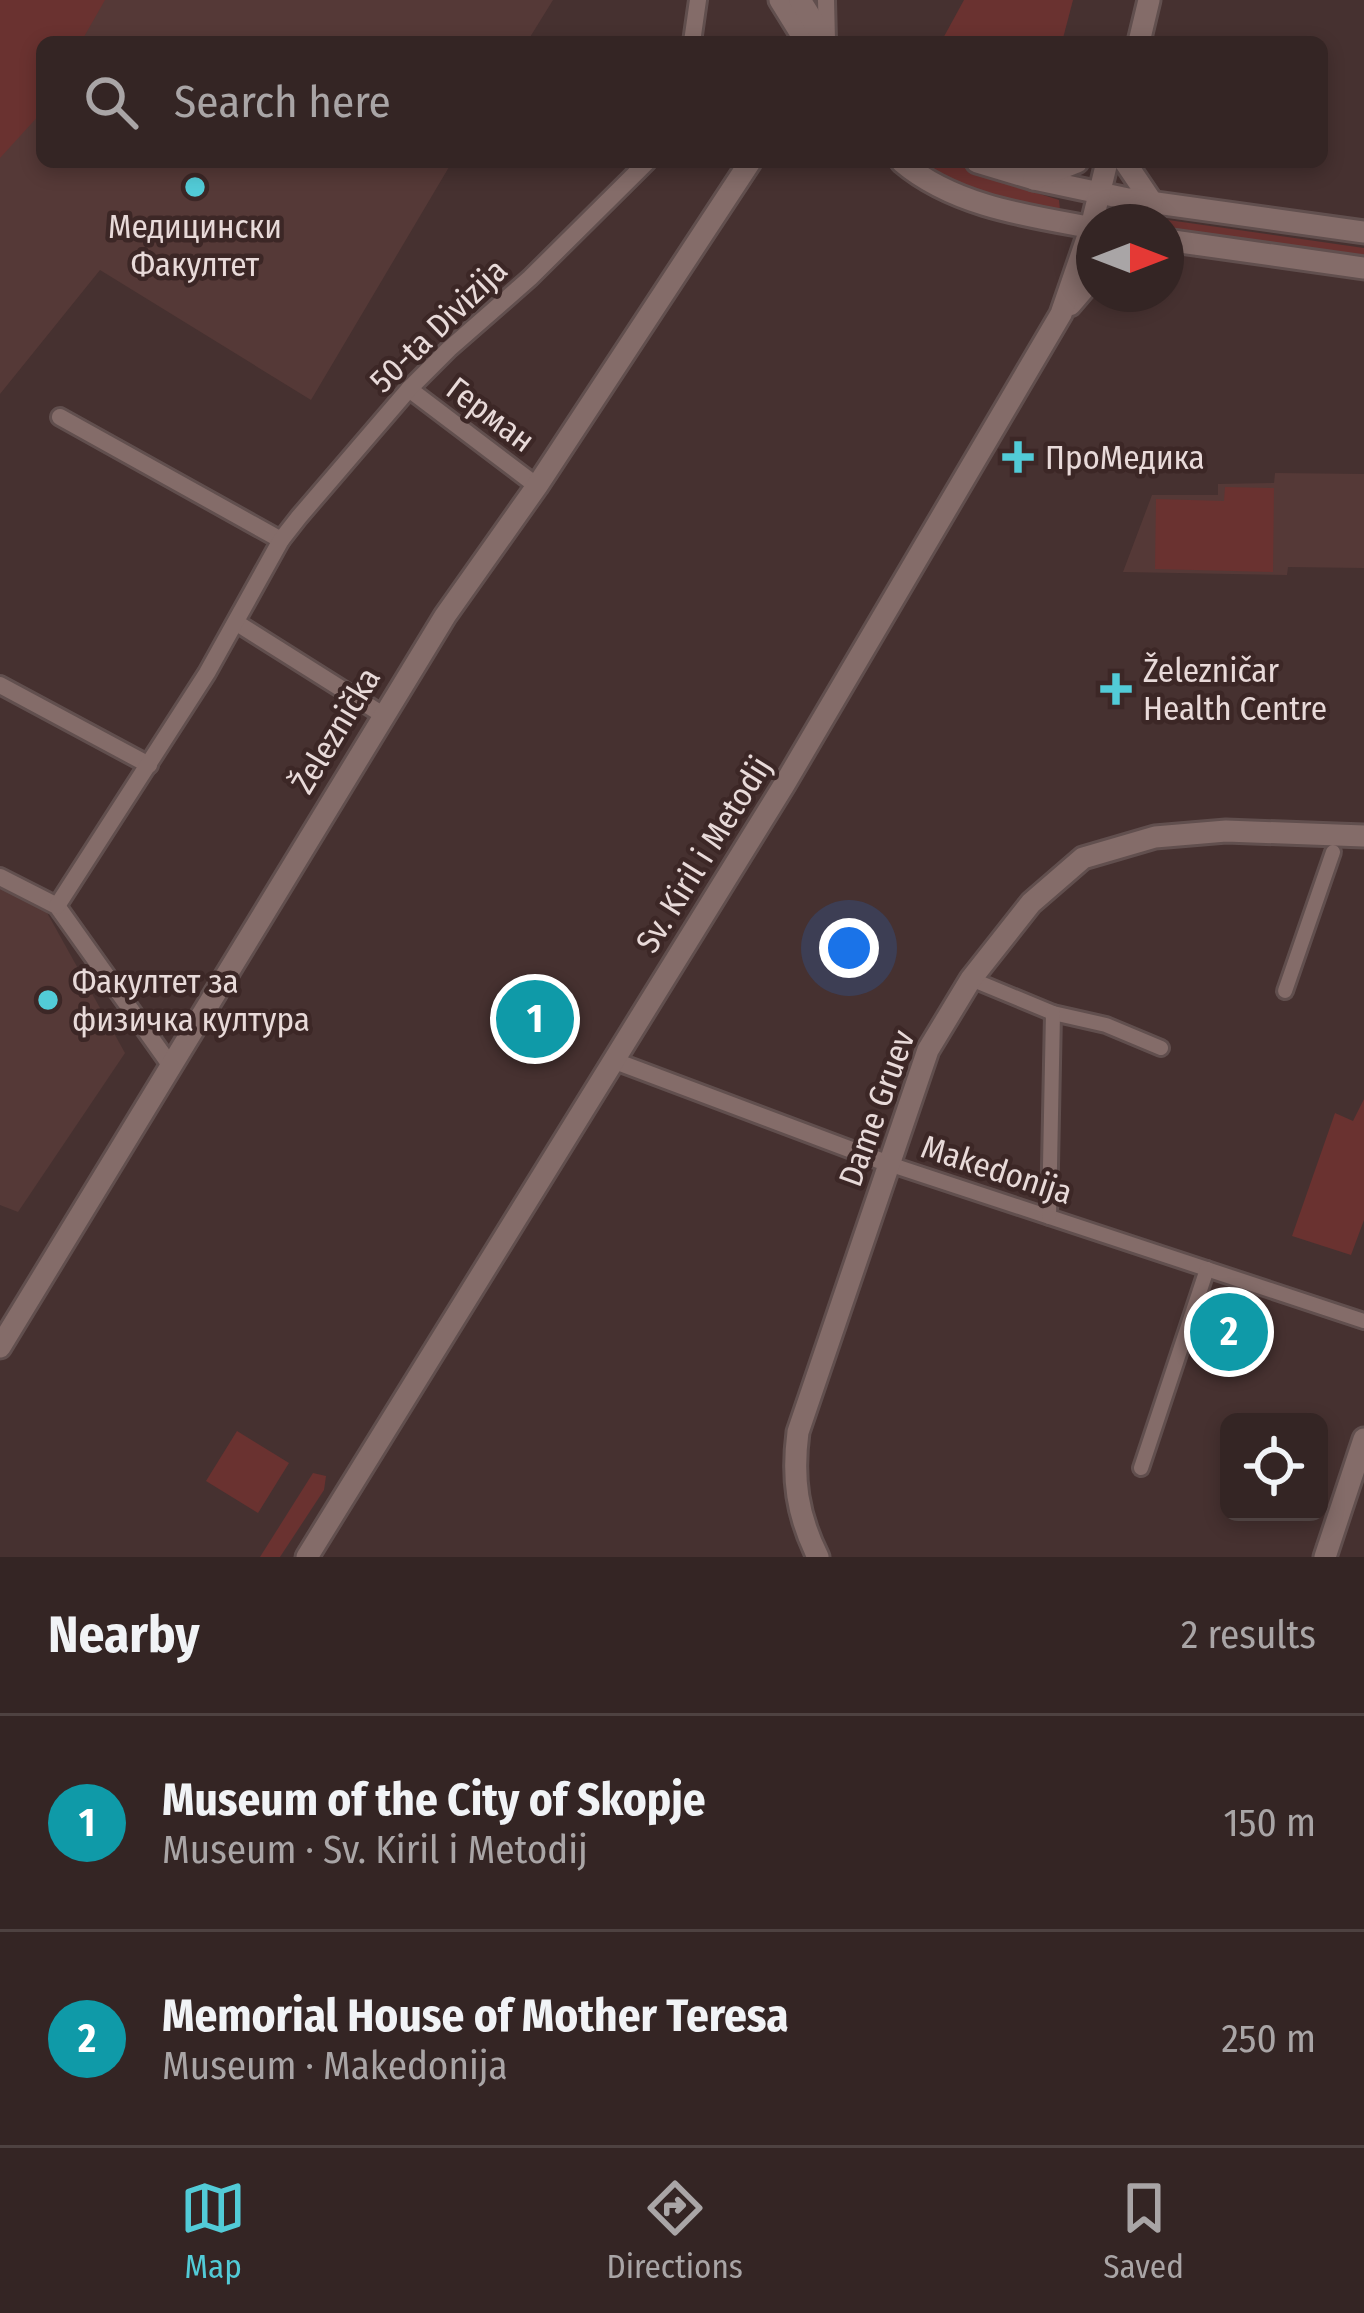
<!DOCTYPE html>
<meta charset="utf-8">
<style>
:root{--surface:#342524;--page:#3f3131;--text:#f1f3f6;--muted:#a9a5a6;--line:#4e4241;--accent:#52cbd7}
body{margin:0;font-family:"Fira Sans Condensed",sans-serif;background:var(--page);color:var(--text)}
.controls{position:absolute;right:36px;bottom:36px;display:grid;overflow:hidden;border-radius:18px;box-shadow:0 6px 18px #0003}
.controls button{width:108px;height:108px;display:grid;place-items:center;padding:0;border:0;border-bottom:3px solid var(--line);background:var(--surface);color:var(--text);font:60px sans-serif}
.compass{position:absolute;left:1076px;top:204px;width:108px;height:108px;border-radius:50%;background:var(--surface);box-shadow:0 6px 18px #0003;rotate:90deg}
.you{position:absolute;left:849px;top:948px;width:42px;height:42px;margin:-30px;border:9px solid #fff;border-radius:50%;background:#1a73e8;box-shadow:0 0 0 18px #1a73e833}
.badge{display:grid;place-items:center;width:78px;height:78px;border-radius:50%;background:var(--accent);color:#fff;font-size:39px;font-weight:700}
.pin{position:absolute;translate:-50% -50%;border:6px solid #fff;box-shadow:0 3px 12px #0006}
.list{margin:0;padding:0;list-style:none}
h2{display:flex;justify-content:space-between;align-items:center;height:156px;margin:0;padding:0 48px;font-size:51px}
h2 small{font-size:39px;font-weight:400;color:var(--muted)}
.list li{display:grid;grid-template-columns:78px 1fr auto;gap:36px;align-items:center;box-sizing:border-box;height:216px;padding:0 48px;border-top:3px solid var(--line)}
.list b{display:block;font-size:45px;white-space:nowrap}
.list p{margin:0;font-size:39px;white-space:nowrap;color:var(--muted)}
.list em{font-size:39px;font-style:normal;color:var(--muted)}
.icon{flex:none;width:66px;height:66px;fill:none;stroke:currentColor;stroke-width:2;stroke-linecap:round;stroke-linejoin:round}
.map{position:relative;flex:none;width:1364px;height:1557px;overflow:hidden}
.search{position:absolute;background:var(--surface);box-shadow:0 6px 18px #0003;left:36px;right:36px;top:36px;height:132px;display:flex;align-items:center;gap:30px;box-sizing:border-box;padding:0 42px;border-radius:18px;color:var(--muted);font-size:45px}
.sheet{height:588px;background:var(--surface)}
nav{display:flex;justify-content:space-around;align-items:center;box-sizing:border-box;height:168px;border-top:3px solid var(--line);background:var(--surface);font-size:33px;color:var(--muted)}
nav a{display:grid;justify-items:center;gap:6px}
nav .on{color:var(--accent)}
.map>svg:first-child{display:block}
</style>
<div class="map">
<svg width="1364" height="1557" viewBox="0 0 1364 1557">
<rect width="100%" height="100%" fill="#463130"/>
<g fill="#553937">
<path d="M0 0H553L527 42H42V162H452L311 400 100 270 0 394Z"/>
<path d="M1275 473 1364 474V568L1288 567 1287 575 1123 572 1152 495H1218V484L1274 483Z"/>
<path d="M0 887 45 909 125 1053 18 1212 0 1205Z"/>
</g>
<g fill="#6a3230">
<path d="M0 0H105L81 42H42V112L0 158Z"/>
<path d="M964 0H1073L1062 42H941Z"/>
<path d="M918 162H955L998 181 1059 200 1060 210 1052 213 965 190Z"/>
<path d="M1133 215 1364 248V256L1166 229V222H1131Z"/>
<path d="M1225 487 1274 488 1273 572 1155 569 1156 499 1224 501Z"/>
<path d="M1364 1099V1220L1351 1255 1292 1236 1335 1113 1353 1121Z"/>
<path d="M237 1431 289 1463 258 1513 206 1481Z"/>
<path d="M313 1473 326 1476 324 1490 280 1557H260Z"/>
</g>
<g fill="none" stroke-linecap="round" stroke-linejoin="round">
<defs>
<g id="pedestrian">
<path d="M971 979 1053 1013 1106 1025 1161 1048"/>
<path d="M1285 991 1333 852"/>
<path d="M889 1164 1364 1321"/>
<path d="M1049 1217 1053 1013"/>
<path d="M1141 1468 1207 1269"/>
</g>
<g id="minor">
<path d="M826 0 827 41"/>
<path d="M692 42 698 0"/>
<path d="M409 389 537 486"/>
<path d="M60 417 281 540"/>
<path d="M237 623 383 715"/>
<path d="M0 685 149 765"/>
<path d="M0 877 57 906 171 1066"/>
<path d="M57 906 207 673 281 540 299 517 409 389 449 349 530 278 647 162"/>
<path d="M615 1061 889 1164"/>
</g>
<g id="tertiary">
<path d="M780 0 806 42"/>
<path d="M800 0 826 42"/>
<path d="M1139 42 1149 0"/>
<path d="M902 162C954 206 1028 216 1094 228"/>
<path d="M977 162 1034 179 1128 199 1364 232"/>
<path d="M1125 162 1152 202"/>
<path d="M1034 179 1077 162"/>
<path d="M1166 240 1364 268"/>
<path d="M1070 305 1094 277"/>
<path d="M0 1347 445 616 537 486 750 162"/>
<path d="M307 1557 784 785 1061 314 1091 227 1107 162"/>
<path d="M818 1557C797 1515 792 1478 798 1432L928 1050 971 979 1031 903 1083 858 1155 837 1226 831 1364 836"/>
<path d="M1325 1557 1364 1439"/>
</g>
</defs>
<use href="#pedestrian" stroke="#614f4e" stroke-width="20"/>
<use href="#minor" stroke="#614f4e" stroke-width="22"/>
<use href="#tertiary" stroke="#614f4e" stroke-width="27"/>
<use href="#pedestrian" stroke="#846c69" stroke-width="14"/>
<use href="#minor" stroke="#846c69" stroke-width="16"/>
<use href="#tertiary" stroke="#846c69" stroke-width="21"/>
</g>
<g fill="#52cbd7" stroke="#3c2726" stroke-width="4.5">
<circle cx="195" cy="187" r="12"/>
<path d="M1012 439h12v12h12v12h-12v12h-12v-12h-12v-12h12z"/>
<path d="M1110 671h12v12h12v12h-12v12h-12v-12h-12v-12h12z"/>
<circle cx="48" cy="1000" r="12"/>
</g>
<g text-anchor="middle" stroke-width="9" stroke-linejoin="round" paint-order="stroke">
<g font-size="33" fill="#e8dad9" stroke="#3c2726" text-anchor="start">
<text x="195" y="238" text-anchor="middle">Медицински<tspan x="195" dy="38">Факултет</tspan></text>
<text x="1045" y="469">ПроМедика</text>
<text x="1143" y="682">Železničar<tspan x="1143" dy="38">Health Centre</tspan></text>
<text x="72" y="993">Факултет за<tspan x="72" dy="38">физичка култура</tspan></text>
</g>
<g font-size="33" fill="#e8dad9" stroke="#3c2726">
<text transform="translate(438 325) rotate(-44)" y="12">50-ta Divizija</text>
<text transform="translate(491 414) rotate(37)" y="12">Герман</text>
<text transform="translate(335 730) rotate(-59)" y="12">Železnička</text>
<text transform="translate(703 854) rotate(-58)" y="12">Sv. Kiril i Metodij</text>
<text transform="translate(876 1108) rotate(-70)" y="12">Dame Gruev</text>
<text transform="translate(997 1169) rotate(18)" y="12">Makedonija</text>
</g>
</g>
</svg>
<div class="controls">
<button><svg class="icon" aria-label="locate" viewBox="0 0 24 24"><circle cx="12" cy="12" r="6"/><path d="M12 2v4M12 18v4M2 12h4M18 12h4"/></svg></button>
</div>
<svg class="compass" viewBox="-18 -18 36 36"><path d="M0-13l5 13h-10z" fill="#e53935"/><path d="M0 13l5-13h-10z" fill="#a9a5a6"/></svg>
<div class="you"></div>
<div class="pin badge" style="left:535px;top:1019px;background:#0f9aa8">1</div>
<div class="pin badge" style="left:1229px;top:1332px;background:#0f9aa8">2</div>
<div class="search"><svg class="icon" aria-label="search" viewBox="0 0 24 24"><circle cx="10" cy="10" r="6"/><path d="M15 15l6 6"/></svg>Search here</div>
</div>
<section class="sheet">
<h2>Nearby<small>2 results</small></h2>
<ul class="list">
<li><span class="badge" style="background:#0f9aa8">1</span><div><b>Museum of the City of Skopje</b><p>Museum · Sv. Kiril i Metodij</p></div><em>150 m</em></li>
<li><span class="badge" style="background:#0f9aa8">2</span><div><b>Memorial House of Mother Teresa</b><p>Museum · Makedonija</p></div><em>250 m</em></li>
</ul>
</section>
<nav>
<a class="on"><svg class="icon" aria-label="map" viewBox="0 0 24 24"><path d="M3 6l6-2 6 2 6-2v14l-6 2-6-2-6 2zM9 4v14M15 6v14"/></svg>Map</a>
<a><svg class="icon" aria-label="directions" viewBox="0 0 24 24"><path d="M12 3l9 9-9 9-9-9zM9 14v-3h6M13 9l2 2-2 2"/></svg>Directions</a>
<a><svg class="icon" aria-label="saved" viewBox="0 0 24 24"><path d="M7 4h10v16l-5-4-5 4z"/></svg>Saved</a>
</nav>
